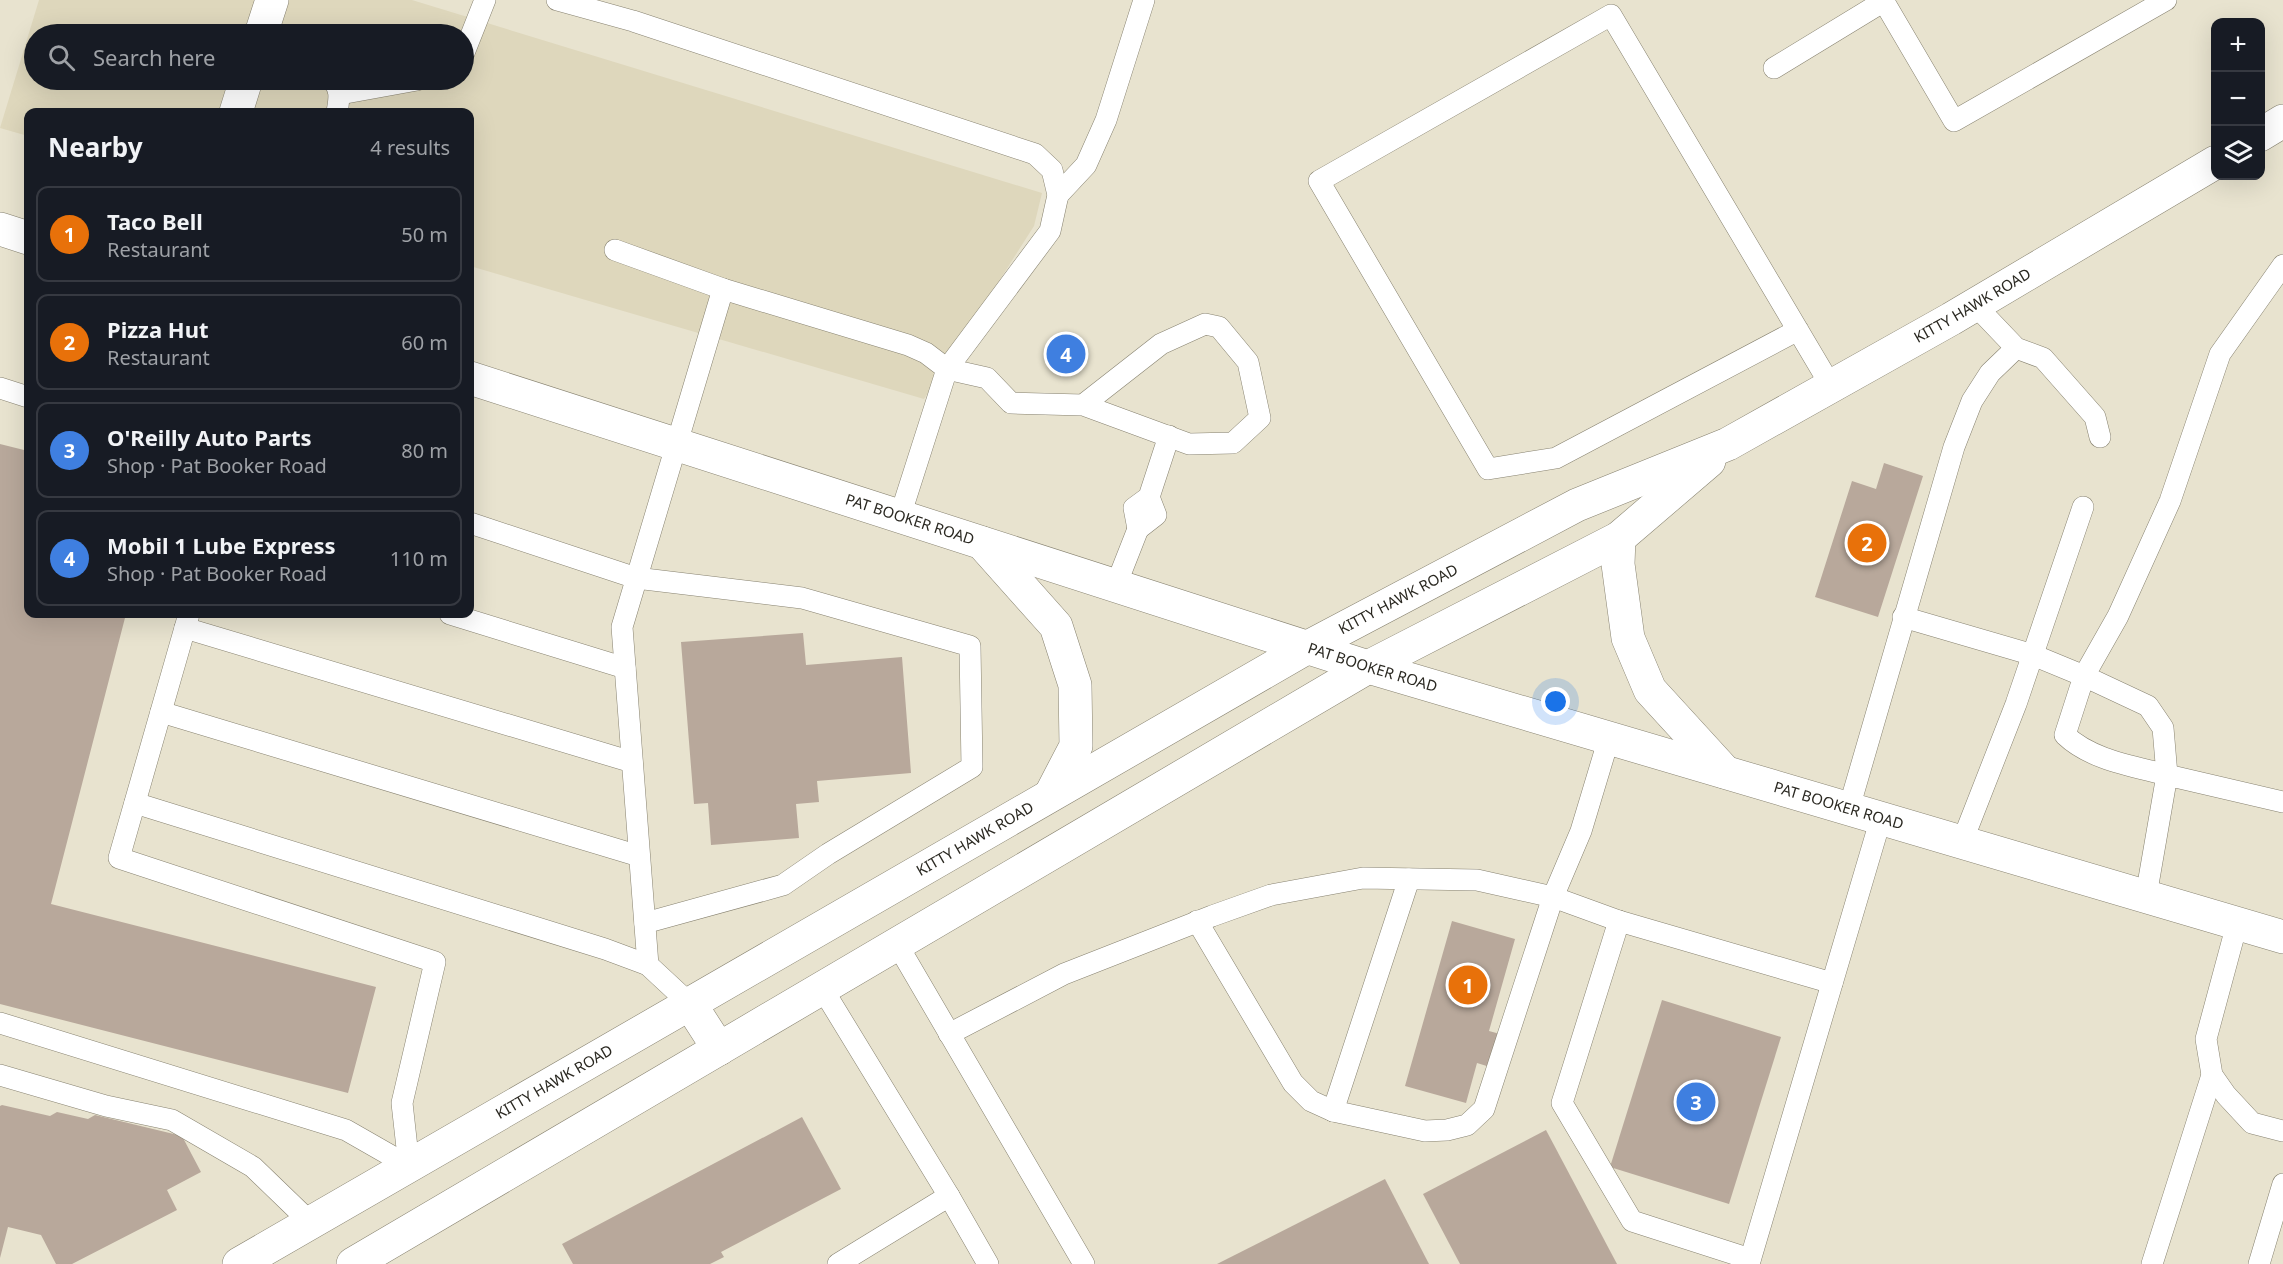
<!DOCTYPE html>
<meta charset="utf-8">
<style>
:root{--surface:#171b24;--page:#20242c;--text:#f1f3f6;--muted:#9ea1a6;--line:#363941;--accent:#1a73e8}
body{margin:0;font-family:"Noto Sans",sans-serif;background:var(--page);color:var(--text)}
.controls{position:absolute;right:18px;top:18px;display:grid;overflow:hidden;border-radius:12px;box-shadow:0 6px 24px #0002}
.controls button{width:54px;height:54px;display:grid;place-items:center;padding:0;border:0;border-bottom:2px solid var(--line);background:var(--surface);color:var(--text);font:30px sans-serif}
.you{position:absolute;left:1556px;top:702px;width:21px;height:21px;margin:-15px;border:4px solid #fff;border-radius:50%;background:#1a73e8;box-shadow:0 0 0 9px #1a73e833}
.badge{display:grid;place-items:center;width:39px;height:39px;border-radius:50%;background:var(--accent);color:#fff;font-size:20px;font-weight:700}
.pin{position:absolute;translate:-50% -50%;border:3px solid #fff;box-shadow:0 2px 6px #0006}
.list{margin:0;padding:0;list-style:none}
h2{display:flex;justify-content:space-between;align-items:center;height:78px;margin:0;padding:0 24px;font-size:26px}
h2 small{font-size:20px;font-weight:400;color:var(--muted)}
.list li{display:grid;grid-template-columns:39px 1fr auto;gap:18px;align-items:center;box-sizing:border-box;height:96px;margin:0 12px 12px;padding:0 12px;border:2px solid var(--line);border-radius:12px}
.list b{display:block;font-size:22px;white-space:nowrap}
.list p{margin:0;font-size:20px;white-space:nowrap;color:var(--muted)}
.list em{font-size:20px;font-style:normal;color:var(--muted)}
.icon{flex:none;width:33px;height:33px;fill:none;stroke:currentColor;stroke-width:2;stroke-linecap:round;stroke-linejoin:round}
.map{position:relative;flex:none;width:2283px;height:1264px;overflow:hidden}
.search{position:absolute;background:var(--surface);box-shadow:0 6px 24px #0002;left:24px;top:24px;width:450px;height:66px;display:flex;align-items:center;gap:15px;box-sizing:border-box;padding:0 21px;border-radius:33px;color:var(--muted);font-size:22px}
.panel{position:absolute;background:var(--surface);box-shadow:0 6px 24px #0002;left:24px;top:108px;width:450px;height:510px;border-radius:12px}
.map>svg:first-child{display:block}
</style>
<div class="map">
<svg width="2283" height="1264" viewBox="0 0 2283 1264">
<rect width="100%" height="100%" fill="#e8e3cf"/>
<path fill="#ded7bc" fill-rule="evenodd" d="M39 0H412L1042 193 1034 226 924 399 470 266V112H28V136L0 128ZM34 34H464V80H34Z"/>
<g fill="#b8a89b">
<path d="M0 444 28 451V614H126L51 904 376 987 348 1093 0 1004Z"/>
<path d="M1884 463 1923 476 1878 617 1815 597 1852 481 1876 489Z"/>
<path d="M803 633 806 665 902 657 911 773 817 781 819 802 796 804 799 838 711 845 708 803 694 804 681 642Z"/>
<path d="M1452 921 1515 939 1489 1031 1500 1034 1490 1067 1477 1063 1466 1103 1405 1086Z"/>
<path d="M1662 1000 1781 1037 1729 1204 1610 1167Z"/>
<path d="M2 1105 50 1116 57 1112 88 1119 95 1115 182 1136 201 1172 167 1190 177 1210 72 1264H56L41 1235 8 1227 0 1258V1106Z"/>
<path d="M802 1117 841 1189 721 1252 724 1257 710 1264H573L562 1244Z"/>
<path d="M1546 1130 1617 1264H1460L1423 1194Z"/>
<path d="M1385 1179 1429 1264H1217Z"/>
</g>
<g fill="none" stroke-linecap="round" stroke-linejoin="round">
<defs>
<g id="service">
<path d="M557 0 633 21 1035 154 1052 170 1058 195 1050 231 947 369 987 378 1011 403 1083 405 1189 444 1233 443 1260 418 1248 362 1219 327 1205 324 1161 344 1083 405"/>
<path d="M1883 0 1954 121 2166 0"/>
<path d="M464 53 485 0"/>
<path d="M1774 68 1884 1"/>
<path d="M331 80C342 87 339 101 337 112"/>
<path d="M340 94 417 80"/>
<path d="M1058 195 1086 165 1106 120 1144 0"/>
<path d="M615 250 723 289"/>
<path d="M1975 305 2016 348 2043 358 2095 417 2100 437"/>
<path d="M1798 330 1556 458 1488 469 1319 181 1611 15 1831 386"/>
<path d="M0 388 28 397"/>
<path d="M1149 497 1156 515 1138 529 1134 508 1149 497 1169 436"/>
<path d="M470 523 636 578 802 598 970 646 972 767 828 854 783 885 645 923"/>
<path d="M1116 585 1138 529"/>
<path d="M189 614 119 858 435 962 402 1103 409 1166"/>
<path d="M450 614 625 668"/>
<path d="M1903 617 2033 655 2084 676 2065 735C2091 760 2133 766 2167 775L2163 728 2148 706 2084 676 2118 616 2170 501 2220 354 2283 265"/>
<path d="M185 628 632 762"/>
<path d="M161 712 639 856"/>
<path d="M135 803 605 949 648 965"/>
<path d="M1849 808 1954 447 1972 401 1990 373 2016 348"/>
<path d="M1962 842 2016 704 2083 507"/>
<path d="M2146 896 2167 775 2283 802"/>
<path d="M1197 921 1293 1083 1311 1101 1333 1111 1425 1131 1447 1130 1467 1125 1484 1109 1553 897 1581 831 1609 738"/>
<path d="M1619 921 1562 1103 1632 1221 1750 1259"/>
<path d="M2237 924 2206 1039 2212 1075 2226 1095 2252 1123 2283 1131"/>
<path d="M897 944 1084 1264"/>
<path d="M822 988 949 1196"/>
<path d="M690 1004 648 965 622 627 723 289 908 345 926 353 947 369 900 516"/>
<path d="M0 1023 346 1130 409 1166"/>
<path d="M949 1034 1064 974 1212 916 1271 895 1363 878 1477 880 1553 897 1619 921 1832 983"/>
<path d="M0 1075 106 1106 172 1120 253 1167 311 1223"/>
<path d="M1333 1111 1409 879"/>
<path d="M838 1264 949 1196 988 1264"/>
<path d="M1749 1264 1881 818"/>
<path d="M2152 1264 2212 1075"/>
<path d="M2259 1264 2283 1184"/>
</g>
<g id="minor">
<path d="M261 34 272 0"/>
<path d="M236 112 246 80"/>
</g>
<g id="tertiary">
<path d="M2260 135 2283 121"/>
<path d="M1619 538 1618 564 1628 638 1650 690 1725 772"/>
<path id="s1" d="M1308 647 1577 505 1728 444 1951 319 2216 162"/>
<path d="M1368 667 1619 538 1709 461"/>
</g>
<g id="secondary">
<path d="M0 229 28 238"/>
<path id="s2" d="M470 378 1368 667 2283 937"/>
<path d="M982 543 1056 626 1075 685 1076 746 1051 794"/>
<path d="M690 1004 719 1049"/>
<path id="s3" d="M239 1264 1308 647"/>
<path d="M353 1264 1368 667"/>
</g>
</defs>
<use href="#service" stroke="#878270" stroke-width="22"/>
<use href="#minor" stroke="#878270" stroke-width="34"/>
<use href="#tertiary" stroke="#878270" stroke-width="34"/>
<use href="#secondary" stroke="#878270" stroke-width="34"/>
<use href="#service" stroke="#fff" stroke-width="21"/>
<use href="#minor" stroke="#fff" stroke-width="33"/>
<use href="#tertiary" stroke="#fff" stroke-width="33"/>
<use href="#secondary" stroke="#fff" stroke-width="33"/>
</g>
<g text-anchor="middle" stroke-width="6" stroke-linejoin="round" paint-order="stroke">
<g font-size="15" fill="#2b2922" stroke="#fff">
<text dy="5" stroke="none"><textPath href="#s1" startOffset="748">KITTY HAWK ROAD</textPath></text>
<text dy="5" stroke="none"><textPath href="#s2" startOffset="462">PAT BOOKER ROAD</textPath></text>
<text dy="5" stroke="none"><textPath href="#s1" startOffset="102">KITTY HAWK ROAD</textPath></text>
<text dy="5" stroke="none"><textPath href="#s2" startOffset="948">PAT BOOKER ROAD</textPath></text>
<text dy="5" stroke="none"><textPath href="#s2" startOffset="1434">PAT BOOKER ROAD</textPath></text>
<text dy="5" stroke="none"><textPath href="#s3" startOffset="850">KITTY HAWK ROAD</textPath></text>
<text dy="5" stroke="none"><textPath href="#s3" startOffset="364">KITTY HAWK ROAD</textPath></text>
</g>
</g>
</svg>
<div class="controls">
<button>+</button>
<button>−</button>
<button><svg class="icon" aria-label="layers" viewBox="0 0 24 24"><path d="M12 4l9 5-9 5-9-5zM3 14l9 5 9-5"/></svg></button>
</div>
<div class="you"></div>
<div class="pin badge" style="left:1468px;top:985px;background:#e8710a">1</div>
<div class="pin badge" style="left:1867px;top:543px;background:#e8710a">2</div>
<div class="pin badge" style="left:1696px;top:1102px;background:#3f7fe0">3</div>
<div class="pin badge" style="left:1066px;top:354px;background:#3f7fe0">4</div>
<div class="search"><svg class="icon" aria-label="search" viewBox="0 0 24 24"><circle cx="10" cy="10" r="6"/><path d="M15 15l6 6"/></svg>Search here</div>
<section class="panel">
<h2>Nearby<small>4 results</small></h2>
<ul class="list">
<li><span class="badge" style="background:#e8710a">1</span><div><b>Taco Bell</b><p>Restaurant</p></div><em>50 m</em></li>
<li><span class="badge" style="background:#e8710a">2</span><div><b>Pizza Hut</b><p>Restaurant</p></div><em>60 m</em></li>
<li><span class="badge" style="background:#3f7fe0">3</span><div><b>O'Reilly Auto Parts</b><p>Shop · Pat Booker Road</p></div><em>80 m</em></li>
<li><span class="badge" style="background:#3f7fe0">4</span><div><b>Mobil 1 Lube Express</b><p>Shop · Pat Booker Road</p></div><em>110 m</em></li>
</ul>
</section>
</div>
